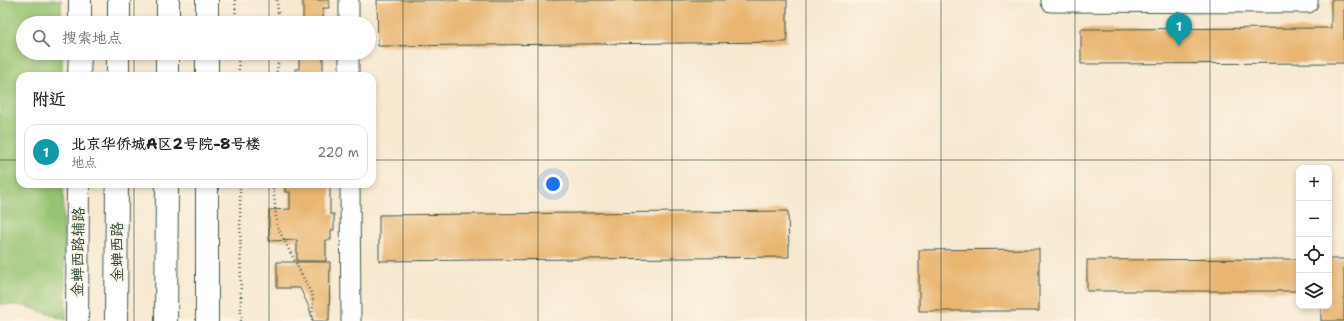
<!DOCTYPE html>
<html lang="zh">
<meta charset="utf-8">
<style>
:root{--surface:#fff;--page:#f2f2f2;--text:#222;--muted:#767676;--line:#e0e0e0;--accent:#0f766e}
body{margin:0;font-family:"Shantell Sans","LXGW WenKai TC",sans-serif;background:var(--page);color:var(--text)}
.controls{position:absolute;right:12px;bottom:12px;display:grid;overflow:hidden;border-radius:8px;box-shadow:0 2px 6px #0003}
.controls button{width:36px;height:36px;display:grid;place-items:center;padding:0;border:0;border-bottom:1px solid var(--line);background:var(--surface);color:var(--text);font:20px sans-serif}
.you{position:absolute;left:553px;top:184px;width:14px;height:14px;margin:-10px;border:3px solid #fff;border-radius:50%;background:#1a73e8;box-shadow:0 0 0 6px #1a73e833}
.badge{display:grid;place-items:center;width:26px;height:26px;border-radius:50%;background:var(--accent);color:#fff;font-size:13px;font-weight:700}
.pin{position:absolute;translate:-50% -33px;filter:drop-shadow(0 1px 2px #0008)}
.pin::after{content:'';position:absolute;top:21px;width:14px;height:12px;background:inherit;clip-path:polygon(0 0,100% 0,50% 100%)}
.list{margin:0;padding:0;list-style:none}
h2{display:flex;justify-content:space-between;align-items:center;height:52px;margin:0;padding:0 16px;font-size:17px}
h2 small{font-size:13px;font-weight:400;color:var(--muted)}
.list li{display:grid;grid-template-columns:26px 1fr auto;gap:12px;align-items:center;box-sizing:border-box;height:56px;margin:0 8px 8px;padding:0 8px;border:1px solid var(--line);border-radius:12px}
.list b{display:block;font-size:15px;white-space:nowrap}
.list p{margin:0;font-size:13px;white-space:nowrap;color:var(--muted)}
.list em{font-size:13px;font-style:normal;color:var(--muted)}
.icon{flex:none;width:22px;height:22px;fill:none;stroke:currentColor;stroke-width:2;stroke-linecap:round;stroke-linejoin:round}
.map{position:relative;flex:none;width:1344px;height:321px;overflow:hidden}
.search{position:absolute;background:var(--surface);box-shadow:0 2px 6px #0003;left:16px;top:16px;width:360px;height:44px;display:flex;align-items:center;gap:10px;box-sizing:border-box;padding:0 14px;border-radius:22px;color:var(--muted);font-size:15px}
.panel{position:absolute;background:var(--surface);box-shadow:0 2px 6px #0003;left:16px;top:72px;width:360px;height:116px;border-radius:12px}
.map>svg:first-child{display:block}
</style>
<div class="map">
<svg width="1344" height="321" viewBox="0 0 1344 321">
<rect width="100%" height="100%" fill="#fcf5e5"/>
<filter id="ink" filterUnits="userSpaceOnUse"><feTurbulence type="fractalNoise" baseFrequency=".025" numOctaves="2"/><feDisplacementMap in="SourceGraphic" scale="8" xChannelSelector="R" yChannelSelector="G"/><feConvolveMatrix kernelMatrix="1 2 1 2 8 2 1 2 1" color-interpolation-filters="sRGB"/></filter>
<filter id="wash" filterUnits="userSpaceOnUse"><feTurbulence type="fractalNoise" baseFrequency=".012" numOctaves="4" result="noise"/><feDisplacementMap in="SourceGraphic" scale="16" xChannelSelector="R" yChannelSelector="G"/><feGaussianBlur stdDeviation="0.9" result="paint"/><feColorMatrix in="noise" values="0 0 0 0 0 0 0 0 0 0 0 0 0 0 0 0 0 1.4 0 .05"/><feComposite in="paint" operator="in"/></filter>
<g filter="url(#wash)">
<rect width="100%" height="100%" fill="#f7e8d0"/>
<path fill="#96c371" stroke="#5a8052" d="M0 0H61V23H23V53H62V76H20V184H63L66 320 25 306 0 304Z"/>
<g id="blocks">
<g fill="#e9b672">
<path d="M303 0H329V8H323V23H303Z"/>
<path d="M377 0H787V42L378 46Z"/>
<path d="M1331 0H1344V63L1081 64V29L1331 28Z"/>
<path d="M299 53H323V76H295V69H299Z"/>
<path d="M285 184H330V214H334V230H331V240H326V261H297V240L269 241V210L290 209V192H285Z"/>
<path d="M788 211 789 257 379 261V215Z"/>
<path d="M1039 249V311H919V250Z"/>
<path d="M1299 259V291H1087V260Z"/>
<path d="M1329 259H1344V321H1321V306H1329Z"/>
<path d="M277 262H330L329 321H313L309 307 300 288H277Z"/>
</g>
</g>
</g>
<g filter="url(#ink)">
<use href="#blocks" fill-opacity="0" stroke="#3f574b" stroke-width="1"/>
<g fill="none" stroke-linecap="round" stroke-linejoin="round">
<defs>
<g id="street">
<path d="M349 0V23"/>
<path d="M1051 0V2L1308 3V0"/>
<path d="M349 53V76"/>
<path d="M350 184 351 321"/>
</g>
<g id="secondary">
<path d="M207 0V23"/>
<path d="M80 23V0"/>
<path d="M119 23V0"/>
<path d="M168 23V0"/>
<path d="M207 53V76"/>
<path d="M79 76 80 53"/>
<path d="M118 76V53"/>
<path d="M167 76V53"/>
<path d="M207 184V321"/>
<path d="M77 321 78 184"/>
<path d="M116 321 117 184"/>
<path d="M166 321 167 184"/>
</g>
</defs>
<use href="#street" stroke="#3f574b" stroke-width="21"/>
<use href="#secondary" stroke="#3f574b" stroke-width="24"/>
<g stroke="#3f574b" stroke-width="2.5" stroke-dasharray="1 3" stroke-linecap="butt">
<path d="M235 0 236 23"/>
<path d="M277 0 279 23"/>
<path d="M238 53 239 76"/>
<path d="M276 76 280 53"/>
<path d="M240 184 241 321"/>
<path d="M273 184 277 226 313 297 312 321"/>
</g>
<use href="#street" stroke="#fff" stroke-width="19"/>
<use href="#secondary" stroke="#fff" stroke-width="22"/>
</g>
</g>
<path fill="none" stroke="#1f3d34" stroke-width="1" stroke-opacity="0.55" d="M134 0V23M269 0V23M403 0V321M538 0V321M672 0V321M806 0V321M941 0V321M1075 0V321M1210 0V321M134 53V76M269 53V76M0 160H20M372 160H1344M134 184V321M269 184V321"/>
<g text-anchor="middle" stroke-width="4" stroke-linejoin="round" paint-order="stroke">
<g font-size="15" fill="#1f3d34" stroke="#fcf5e5">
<text transform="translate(78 252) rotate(-89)" y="5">金蝉西路辅路</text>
<text transform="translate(117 252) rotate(-90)" y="5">金蝉西路</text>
</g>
</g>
</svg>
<div class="controls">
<button>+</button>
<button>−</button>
<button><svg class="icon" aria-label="locate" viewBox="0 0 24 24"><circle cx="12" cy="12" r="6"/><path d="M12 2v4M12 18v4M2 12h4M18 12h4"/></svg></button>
<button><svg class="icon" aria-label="layers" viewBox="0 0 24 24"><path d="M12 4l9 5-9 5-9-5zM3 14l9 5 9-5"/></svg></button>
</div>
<div class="you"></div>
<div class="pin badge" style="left:1179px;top:46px;background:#0f9aa8">1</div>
<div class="search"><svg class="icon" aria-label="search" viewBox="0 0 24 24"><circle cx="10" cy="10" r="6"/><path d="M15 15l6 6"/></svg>搜索地点</div>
<section class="panel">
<h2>附近<small></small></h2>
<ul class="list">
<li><span class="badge" style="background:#0f9aa8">1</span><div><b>北京华侨城A区2号院-8号楼</b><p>地点</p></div><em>220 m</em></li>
</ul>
</section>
</div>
